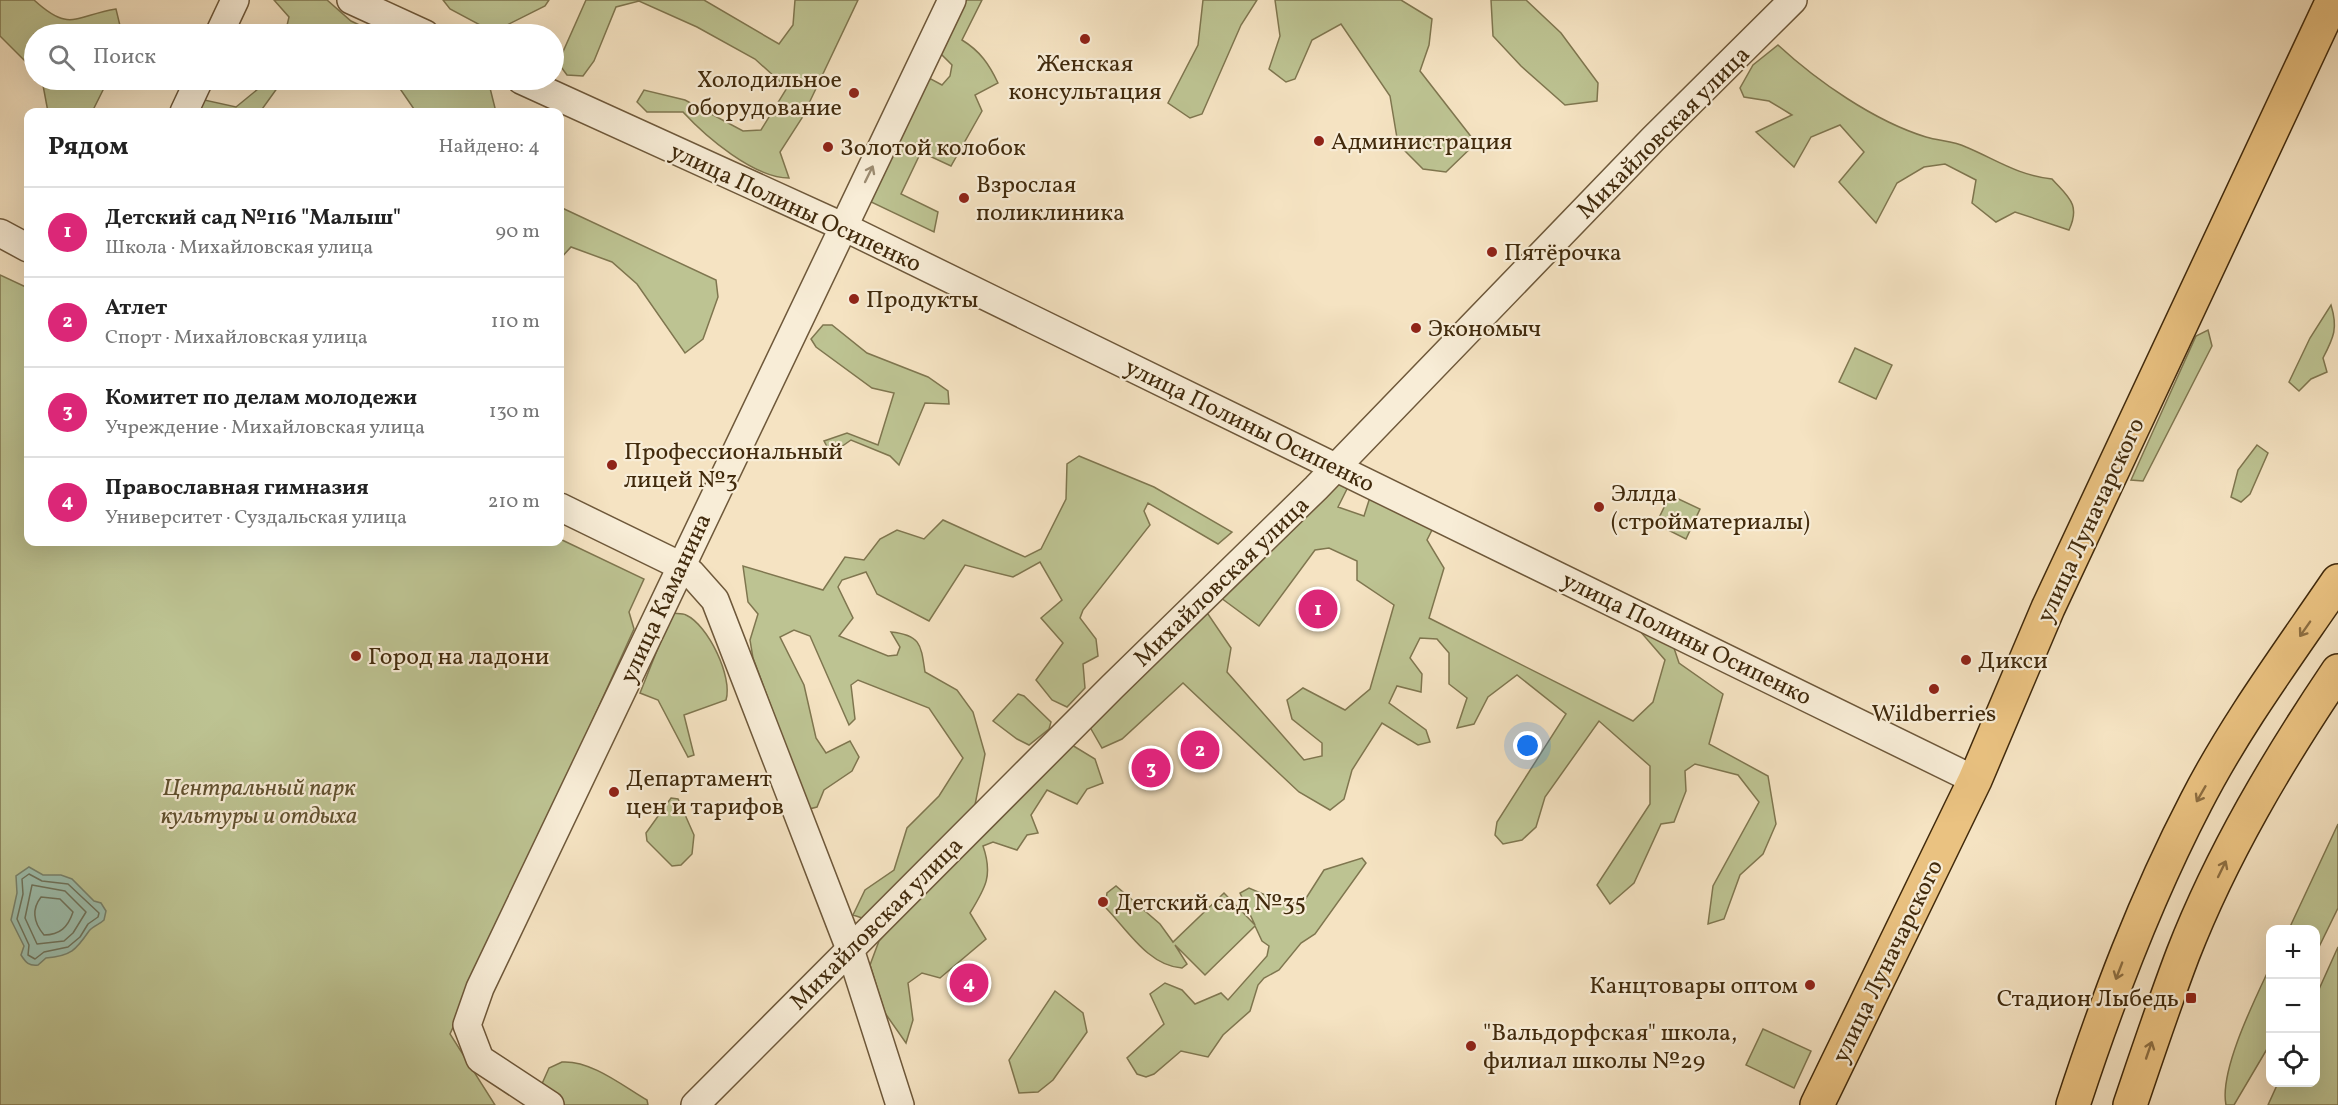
<!DOCTYPE html>
<html lang="ru">
<meta charset="utf-8">
<style>
:root{--surface:#fff;--page:#f2f2f2;--text:#222;--muted:#767676;--line:#e0e0e0;--accent:#db2777}
body{margin:0;font-family:Vollkorn,serif;background:var(--page);color:var(--text)}
.controls{position:absolute;right:18px;bottom:18px;display:grid;overflow:hidden;border-radius:12px;box-shadow:0 6px 24px #0002}
.controls button{width:54px;height:54px;display:grid;place-items:center;padding:0;border:0;border-bottom:2px solid var(--line);background:var(--surface);color:var(--text);font:30px sans-serif}
.you{position:absolute;left:1528px;top:746px;width:21px;height:21px;margin:-15px;border:4px solid #fff;border-radius:50%;background:#1a73e8;box-shadow:0 0 0 9px #1a73e833}
.badge{display:grid;place-items:center;width:39px;height:39px;border-radius:50%;background:var(--accent);color:#fff;font-size:20px;font-weight:700}
.pin{position:absolute;translate:-50% -50%;border:3px solid #fff;box-shadow:0 2px 6px #0006}
.list{margin:0;padding:0;list-style:none}
h2{display:flex;justify-content:space-between;align-items:center;height:78px;margin:0;padding:0 24px;font-size:26px}
h2 small{font-size:20px;font-weight:400;color:var(--muted)}
.list li{display:grid;grid-template-columns:39px 1fr auto;gap:18px;align-items:center;box-sizing:border-box;height:90px;padding:0 24px;border-top:2px solid var(--line)}
.list b{display:block;font-size:22px;white-space:nowrap}
.list p{margin:0;font-size:20px;white-space:nowrap;color:var(--muted)}
.list em{font-size:20px;font-style:normal;color:var(--muted)}
.icon{flex:none;width:33px;height:33px;fill:none;stroke:currentColor;stroke-width:2;stroke-linecap:round;stroke-linejoin:round}
.map{position:relative;flex:none;width:2338px;height:1105px;overflow:hidden}
.search{position:absolute;background:var(--surface);box-shadow:0 6px 24px #0002;left:24px;top:24px;width:540px;height:66px;display:flex;align-items:center;gap:15px;box-sizing:border-box;padding:0 21px;border-radius:33px;color:var(--muted);font-size:22px}
.panel{position:absolute;background:var(--surface);box-shadow:0 6px 24px #0002;left:24px;top:108px;width:540px;height:438px;border-radius:12px}
.map>svg:first-child{display:block}
</style>
<div class="map">
<svg width="2338" height="1105" viewBox="0 0 2338 1105">
<rect width="100%" height="100%" fill="#f5e3c2"/>
<filter id="stains"><feTurbulence type="fractalNoise" baseFrequency=".00333" numOctaves="4"/><feColorMatrix values="0 0 0 0 .2 0 0 0 0 .09 0 0 0 0 .02 0 0 0 .5 -.17"/></filter>
<radialGradient id="worn" r=".72"><stop offset=".6" stop-color="#630" stop-opacity="0"/><stop offset="1" stop-color="#630" stop-opacity=".3"/></radialGradient>
<g fill="#bdc392" stroke="#7f764f" stroke-width="1.5">
<path d="M0 0H34C70 33 74 16 116 9L122 34H34V70L0 36Z"/>
<path d="M274 0H327L351 21 370 30 367 34H285L289 17Z"/>
<path d="M443 0H549L545 6 493 32 450 9Z"/>
<path d="M586 0H704L779 44 793 25 795 0H858L802 118 780 152 789 178C754 178 706 137 683 112H647L637 102 644 90 685 100 743 131 761 130 787 88 755 59 697 27 639 1 616 7 594 61 583 76 567 75 558 63Z"/>
<path d="M959 0H982L962 40C980 51 989 64 998 83L975 95 982 111 951 166 921 152 901 194 938 212 934 232 869 201 925 82 931 79 942 85 950 76 952 65 941 54Z"/>
<path d="M1203 0H1257L1241 25 1202 114 1190 118 1168 103 1198 45Z"/>
<path d="M1275 0H1401L1432 19 1429 45 1420 71 1476 143 1446 172 1423 169 1398 144 1390 96 1341 24 1312 40 1295 79 1286 82 1269 69 1280 36Z"/>
<path d="M1491 0H1526L1561 33 1598 83 1597 101 1565 105 1521 66 1493 36Z"/>
<path d="M1778 45C1817 81 1874 121 1926 137 1939 141 1954 141 1966 147 1997 160 2017 175 2052 179 2068 197 2081 204 2069 230L2015 212 1996 222 1972 203 1976 180 1945 164 1924 167 1897 183 1876 223 1839 182 1864 152 1840 125 1811 137 1794 167 1756 132 1792 115 1769 101 1744 97 1740 88 1753 65Z"/>
<path d="M42 80H108L93 110 48 112Z"/>
<path d="M269 80H283L260 112H185L191 97 236 107Z"/>
<path d="M394 80H475L490 88 496 112H416Z"/>
<path d="M560 207 716 280 718 297 703 339 685 353 637 284 612 262 571 247 560 259Z"/>
<path d="M0 275 28 288V542H560V539L644 579 629 612 634 629 450 1034 495 1105H0Z"/>
<path d="M2331 305C2338 328 2334 337 2323 358L2327 372 2311 379 2299 391 2289 382 2310 338Z"/>
<path d="M823 325H832L867 353 928 377 948 391 949 404 925 403 899 465 890 456 851 440 831 454 824 441 847 433 878 445 894 393 872 388 816 347 811 339Z"/>
<path d="M2208 330 2212 346 2143 481 2131 480 2196 336Z"/>
<path d="M1855 348 1892 365 1876 399 1839 382Z"/>
<path d="M2257 445 2268 453 2250 494 2241 502 2231 497 2238 470Z"/>
<path d="M1079 456 1154 487 1232 532 1218 544 1148 503 1144 511 1150 525 1083 610 1080 618 1096 639 1098 656 1083 664 1085 688 1067 707 1052 700 1036 680 1063 643 1041 618 1062 600 1040 562 1013 577 965 565 929 621 877 594 866 572 842 580 838 587 853 618 839 636 888 656 897 655 900 647 891 632C921 635 921 645 925 672L957 690 973 712 985 754 975 805 884 905 862 918 853 915 865 890 894 870 907 828 939 796 963 758 929 708 858 680 851 685 855 719 849 725 810 636 794 630 780 637 804 685 816 738 826 753 850 741 859 757 852 771 824 790 817 807 809 809 753 658 750 640 758 614 748 602 743 566 823 590 845 557 864 560 880 539 897 530 924 539 943 520 1025 557 1041 549 1066 499 1067 464Z"/>
<path d="M1340 482 1347 489 1338 507 1364 516 1372 491 1433 528 1427 540 1444 568 1429 618 1633 721 1653 702 1665 660 1639 630 1671 639 1679 663 1723 694 1709 744 1768 776 1776 824 1763 854 1740 875 1724 919 1708 924 1713 886 1759 802 1738 775 1695 764 1685 771 1686 791 1674 822 1661 824 1634 883 1610 904 1597 885 1650 804V766L1599 721 1545 797 1536 827 1522 840 1503 844 1495 835 1497 822 1566 714 1517 675 1488 697 1474 724 1457 728 1467 698 1449 684V653L1437 639 1420 638 1410 658 1422 674 1421 692 1397 686 1389 703 1426 730 1430 742 1418 745 1382 723 1352 770 1344 799 1330 810 1299 792 1183 683 1122 739 1102 748 1087 722 1195 616 1208 614 1231 648 1227 672 1304 760 1322 756V743L1292 719 1287 700 1303 688 1345 710 1370 689 1394 605 1357 580V561L1329 548 1315 550 1259 626 1217 595Z"/>
<path d="M1670 495 1700 509 1686 539 1656 524Z"/>
<path d="M672 613C675 614 682 613 686 615 708 625 733 677 726 700L684 715 694 755 688 757 658 700 640 693Z"/>
<path d="M1018 694 1024 696 1051 722 1049 729 1029 745 1017 739 993 721Z"/>
<path d="M1067 742 1095 759 1103 783 1087 789 1077 804 1047 790 1031 815 1038 833 1027 835 1017 850 993 842 983 846C993 875 986 887 970 913L986 939 940 978 922 973 908 983 913 1020 906 1043 885 1013 870 965 879 941 922 892Z"/>
<path d="M671 798 678 799 694 835 692 854 681 865 672 866 647 841 646 833Z"/>
<path d="M2338 824V908L2316 953V930L2289 929Z"/>
<path d="M1362 858 1366 863 1315 934 1301 943 1279 970 1264 978 1258 985 1250 1011 1223 1035 1208 1057 1181 1051 1154 1074 1146 1077 1137 1074 1127 1058 1164 1024 1150 994 1165 983 1182 990 1195 1004 1221 993 1228 1000 1267 956 1269 946 1262 941 1255 926 1205 975 1175 945 1187 964 1182 968C1148 966 1126 928 1105 907L1107 893 1116 886 1160 924 1173 942 1224 893 1255 925 1240 893 1249 888 1284 903H1303L1324 870Z"/>
<path d="M2338 947V1105H2268L2278 1083 2316 1082V996Z"/>
<path d="M2270 967V1044L2234 1105H2226C2219 1071 2255 999 2270 967Z"/>
<path d="M1055 991 1083 1013 1087 1032 1053 1080 1038 1092 1019 1093 1009 1060Z"/>
<path d="M1763 1029 1811 1051 1794 1088 1746 1065Z"/>
<path d="M562 1062C591 1060 623 1086 647 1100L648 1105H561L541 1086 549 1068Z"/>
</g>
<path fill="#9dbfae" stroke="#78836d" stroke-width="1.5" d="M29 867 43 875H61L72 879 94 901 101 903 106 911 104 920C100 924 93 926 89 931 76 950 71 956 46 958L38 965C29 966 26 963 21 955L24 946 11 920 17 893 16 876Z"/>
<g fill="none" stroke-linecap="round" stroke-linejoin="round">
<g stroke="#6f745d" stroke-width="1.5">
<path d="M29 874 42 881 68 884 99 913 98 917 88 924 80 937 68 947 44 952 35 959 28 955 29 945 17 919 23 894 22 879Z"/>
<path d="M32 885 65 891 86 912 73 933 64 941 37 944 25 918Z"/>
<path d="M41 897 60 899 73 912C68 927 60 935 44 935 34 923 31 910 41 897Z"/>
</g>
<defs>
<g id="minor">
<path d="M351 0 425 34"/>
<path d="M219 34 235 0"/>
<path d="M521 80 844 227 1975 780"/>
<path d="M184 112 199 80"/>
<path d="M0 233 28 248"/>
<path d="M560 507 681 566 691 573 715 600 850 949 900 1105"/>
<path d="M550 1105 480 1059 467 1025 480 988 952 0"/>
<path d="M695 1105 1112 687 1316 488 1653 139 1793 0"/>
</g>
<g id="major">
<path d="M1817 1105 1975 780 2048 608 2333 0"/>
<path d="M2073 1105C2107 1001 2145 900 2196 802 2236 724 2289 653 2338 581"/>
<path d="M2130 1105C2147 1055 2164 1004 2183 954 2222 854 2278 760 2338 671"/>
</g>
</defs>
<use href="#minor" stroke="#6e583a" stroke-width="30"/>
<use href="#major" stroke="#412a0c" stroke-width="36"/>
<use href="#minor" stroke="#f8edd7" stroke-width="27"/>
<use href="#major" stroke="#eac281" stroke-width="33"/>
</g>
<defs><path id="oneway-shaft" d="M-6 0H5M1.5-3L5.5 0L1.5 3" fill="none" stroke-width="1.6" stroke-linecap="round" stroke-linejoin="round" transform="scale(1.5)"/></defs>
<use stroke="#9c8c72" href="#oneway-shaft" transform="translate(869 174) rotate(-64)"/>
<g stroke="#8d6e41">
<use href="#oneway-shaft" transform="translate(2305 629) rotate(125)"/>
<use href="#oneway-shaft" transform="translate(2201 794) rotate(120)"/>
<use href="#oneway-shaft" transform="translate(2222 869) rotate(-64)"/>
<use href="#oneway-shaft" transform="translate(2119 971) rotate(111)"/>
<use href="#oneway-shaft" transform="translate(2149 1050) rotate(-71)"/>
</g>
<g fill="#8f2418" stroke="#f8edd7" stroke-width="2">
<circle cx="1085" cy="39" r="6"/>
<circle cx="854" cy="93" r="6"/>
<circle cx="1319" cy="141" r="6"/>
<circle cx="828" cy="147" r="6"/>
<circle cx="964" cy="198" r="6"/>
<circle cx="1492" cy="252" r="6"/>
<circle cx="854" cy="299" r="6"/>
<circle cx="1416" cy="328" r="6"/>
<circle cx="612" cy="465" r="6"/>
<circle cx="1599" cy="507" r="6"/>
<circle cx="356" cy="656" r="6"/>
<circle cx="1966" cy="660" r="6"/>
<circle cx="1934" cy="689" r="6"/>
<circle cx="614" cy="792" r="6"/>
<circle cx="1103" cy="902" r="6"/>
<circle cx="1810" cy="985" r="6"/>
<rect x="2185" y="992" width="12" height="12" rx="3"/>
<circle cx="1471" cy="1046" r="6"/>
</g>
<g text-anchor="middle" stroke-width="4.5" stroke-linejoin="round" paint-order="stroke">
<g font-size="24" fill="#412a0c" stroke="#f8edd7" text-anchor="start">
<text x="1085" y="71" text-anchor="middle">Женская<tspan x="1085" dy="28">консультация</tspan></text>
<text x="842" y="87" text-anchor="end">Холодильное<tspan x="842" dy="28">оборудование</tspan></text>
<text x="1331" y="149">Администрация</text>
<text x="840" y="155">Золотой колобок</text>
<text x="976" y="192">Взрослая<tspan x="976" dy="28">поликлиника</tspan></text>
<text x="1504" y="260">Пятёрочка</text>
<text x="866" y="307">Продукты</text>
<text x="1428" y="336">Экономыч</text>
<text x="624" y="459">Профессиональный<tspan x="624" dy="28">лицей №3</tspan></text>
<text x="1611" y="501">Эллда<tspan x="1611" dy="28">(стройматериалы)</tspan></text>
<text x="368" y="664">Город на ладони</text>
<text x="1978" y="668">Дикси</text>
<text x="1934" y="721" text-anchor="middle">Wildberries</text>
<text x="626" y="786">Департамент<tspan x="626" dy="28">цен и тарифов</tspan></text>
<text x="1115" y="910">Детский сад №35</text>
<text x="1798" y="993" text-anchor="end">Канцтовары оптом</text>
<text x="2179" y="1006" text-anchor="end">Стадион Лыбедь</text>
<text x="1483" y="1040">"Вальдорфская" школа,<tspan x="1483" dy="28">филиал школы №29</tspan></text>
</g>
<g font-size="24" fill="#412a0c" stroke="#f8edd7">
<text transform="translate(1663 132) rotate(-45)" y="8">Михайловская улица</text>
<text transform="translate(796 207) rotate(25)" y="8">улица Полины Осипенко</text>
<text transform="translate(1250 425) rotate(26)" y="8">улица Полины Осипенко</text>
<text transform="translate(2090 520) rotate(-65)" y="8">улица Луначарского</text>
<text transform="translate(1221 581) rotate(-44)" y="8">Михайловская улица</text>
<text transform="translate(665 598) rotate(-65)" y="8">улица Каманина</text>
<text transform="translate(1687 638) rotate(26)" y="8">улица Полины Осипенко</text>
<text transform="translate(876 923) rotate(-45)" y="8">Михайловская улица</text>
<text transform="translate(1887 961) rotate(-64)" y="8">улица Луначарского</text>
</g>
<g font-size="24" font-style="italic" fill="#60502e" stroke="#f8edd7">
<text x="259" y="795">Центральный парк<tspan x="259" dy="28">культуры и отдыха</tspan></text>
</g>
</g>
<rect width="100%" height="100%" filter="url(#stains)"/>
<rect width="100%" height="100%" fill="url(#worn)"/>
</svg>
<div class="controls">
<button>+</button>
<button>−</button>
<button><svg class="icon" aria-label="locate" viewBox="0 0 24 24"><circle cx="12" cy="12" r="6"/><path d="M12 2v4M12 18v4M2 12h4M18 12h4"/></svg></button>
</div>
<div class="you"></div>
<div class="pin badge" style="left:1318px;top:609px">1</div>
<div class="pin badge" style="left:1200px;top:750px">2</div>
<div class="pin badge" style="left:1151px;top:768px">3</div>
<div class="pin badge" style="left:969px;top:983px">4</div>
<div class="search"><svg class="icon" aria-label="search" viewBox="0 0 24 24"><circle cx="10" cy="10" r="6"/><path d="M15 15l6 6"/></svg>Поиск</div>
<section class="panel">
<h2>Рядом<small>Найдено: 4</small></h2>
<ul class="list">
<li><span class="badge">1</span><div><b>Детский сад №116 &quot;Малыш&quot;</b><p>Школа · Михайловская улица</p></div><em>90 m</em></li>
<li><span class="badge">2</span><div><b>Атлет</b><p>Спорт · Михайловская улица</p></div><em>110 m</em></li>
<li><span class="badge">3</span><div><b>Комитет по делам молодежи</b><p>Учреждение · Михайловская улица</p></div><em>130 m</em></li>
<li><span class="badge">4</span><div><b>Православная гимназия</b><p>Университет · Суздальская улица</p></div><em>210 m</em></li>
</ul>
</section>
</div>
